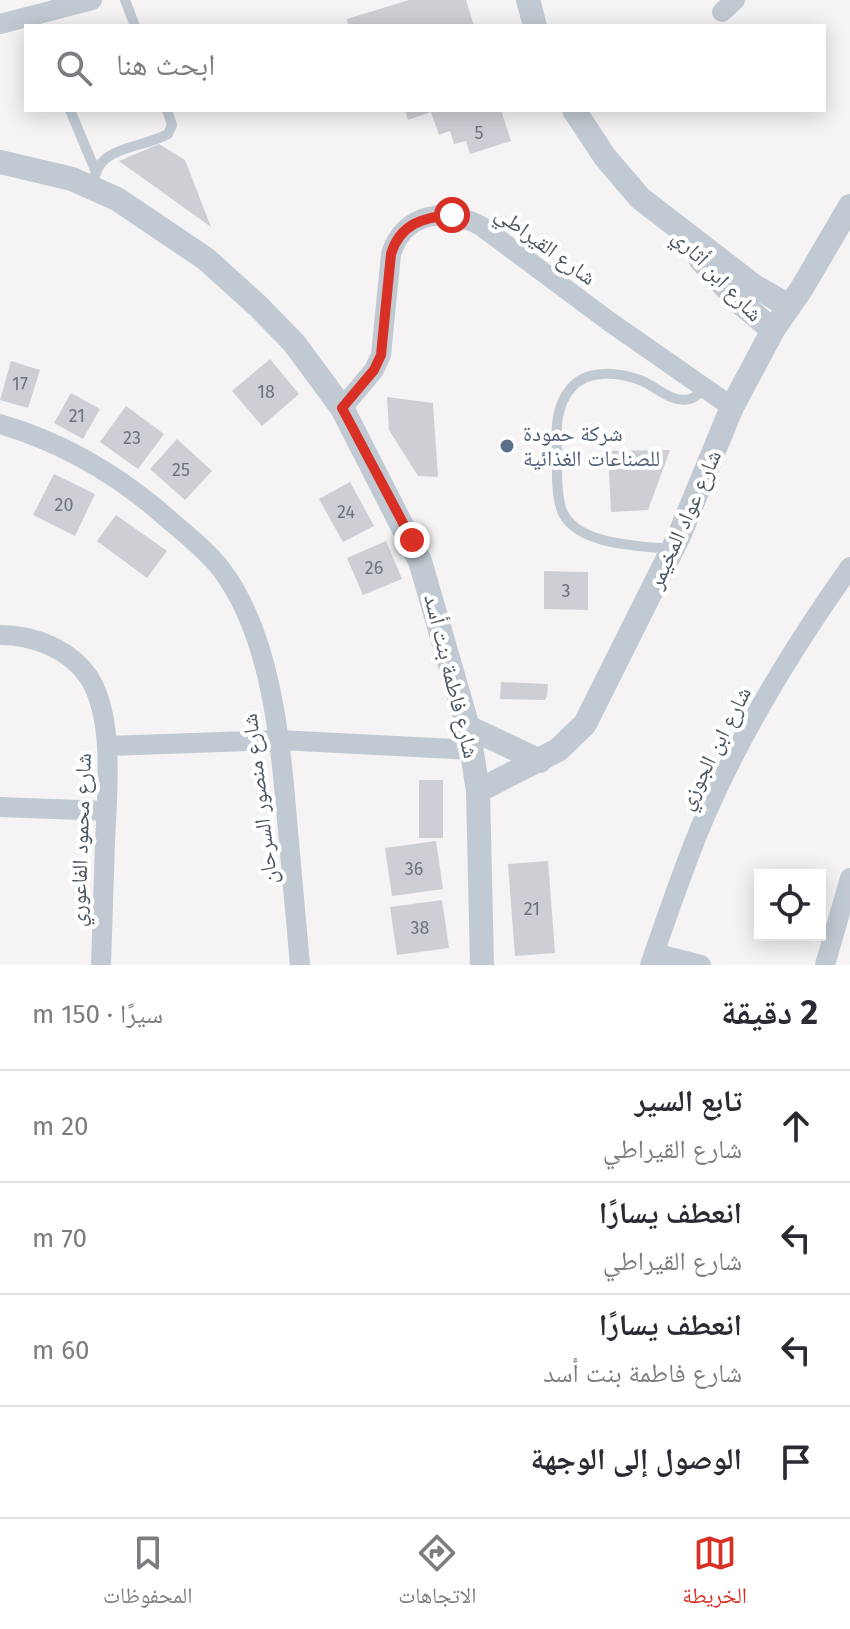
<!DOCTYPE html>
<html lang="ar">
<meta charset="utf-8">
<style>
:root{--surface:#fff;--page:#f7f7f7;--text:#2b2b33;--muted:#7c7c81;--line:#e1e1e2;--accent:#d93025}
body{margin:0;font-family:"Fira Sans","Noto Naskh Arabic",sans-serif;background:var(--page);color:var(--text);direction:rtl}
.controls{position:absolute;right:24px;bottom:24px;display:grid;overflow:hidden;border-radius:0px;box-shadow:0 4px 20px #0003}
.controls button{width:72px;height:72px;display:grid;place-items:center;padding:0;border:0;border-bottom:2px solid var(--line);background:var(--surface);color:var(--text);font:40px sans-serif}
.stop{position:absolute;width:24px;height:24px;margin:-18px;border:6px solid #d93025;border-radius:50%;background:#fff}
.stop.end{background:#d93025;border-color:#fff;box-shadow:0 2px 8px #0008}
.list{margin:0;padding:0;list-style:none}
h2{display:flex;justify-content:space-between;align-items:center;height:104px;margin:0;padding:0 32px;font-size:34px}
h2 small{font-size:26px;font-weight:400;color:var(--muted)}
.list li{display:grid;grid-template-columns:52px 1fr auto;gap:24px;align-items:center;box-sizing:border-box;height:112px;padding:0 32px;border-top:2px solid var(--line)}
.list b{display:block;font-size:30px;white-space:nowrap}
.list p{margin:0;font-size:26px;white-space:nowrap;color:var(--muted)}
.list em{font-size:26px;font-style:normal;color:var(--muted)}
.icon{flex:none;width:44px;height:44px;fill:none;stroke:currentColor;stroke-width:2;stroke-linecap:round;stroke-linejoin:round}
.map{position:relative;flex:none;width:850px;height:965px;overflow:hidden;direction:ltr}
.search{position:absolute;background:var(--surface);box-shadow:0 4px 20px #0003;left:24px;right:24px;top:24px;height:88px;display:flex;align-items:center;gap:20px;box-sizing:border-box;padding:0 28px;border-radius:0px;color:var(--muted);font-size:30px}
.sheet{height:552px;background:var(--surface)}
nav{display:flex;justify-content:space-around;align-items:center;box-sizing:border-box;height:112px;border-top:2px solid var(--line);background:var(--surface);font-size:22px;color:var(--muted)}
nav a{display:grid;justify-items:center;gap:4px}
nav .on{color:var(--accent)}
.map>svg:first-child{display:block}
</style>
<div class="map">
<svg width="850" height="965" viewBox="0 0 850 965">
<rect width="100%" height="100%" fill="#f5f3f3"/>
<g fill="#cdcfd5">
<path d="M409 0H466L474 26H348L347 19Z"/>
<path d="M405 110H501L511 141 470 154 466 141 454 144 450 131 439 135 431 112 408 120Z"/>
<path d="M159 144 185 160 211 227 119 161Z"/>
<path d="M270 359 299 394 262 426 232 391Z"/>
<path d="M11 361 40 370 28 408 0 400Z"/>
<path d="M71 393 100 409 83 439 54 423Z"/>
<path d="M387 397 433 403 438 477 418 476 389 430Z"/>
<path d="M126 406 164 434 138 469 100 442Z"/>
<path d="M177 439 212 471 185 500 150 469Z"/>
<path d="M670 450 648 510 611 512 608 451Z"/>
<path d="M54 474 95 494 75 536 33 515Z"/>
<path d="M350 482 374 526 343 542 319 499Z"/>
<path d="M116 515 167 551 147 578 97 541Z"/>
<path d="M386 541 402 579 363 595 347 558Z"/>
<path d="M544 571 588 572V610L544 609Z"/>
<path d="M501 682 548 684 547 696 545 700 500 699Z"/>
<rect x="419" y="780" width="24" height="58"/>
<path d="M436 841 443 889 392 896 385 848Z"/>
<path d="M548 861 555 953 515 956 508 864Z"/>
<path d="M442 900 449 948 397 955 390 907Z"/>
</g>
<g fill="none" stroke-linecap="round" stroke-linejoin="round">
<g stroke="#c1cad2" stroke-width="10">
<path d="M125 0 135 26"/>
<path d="M70 110 96 172"/>
<path d="M93 186C96 144 139 150 168 134L172 125 167 110"/>
<path d="M671 549C639 546 572 545 561 508 556 492 557 470 557 453 556 430 555 407 571 388 587 369 618 372 640 380 656 386 672 404 690 399 697 397 700 392 703 387"/>
</g>
<g stroke="#c1cad2" stroke-width="20">
<path d="M722 12 735 0"/>
<path d="M0 24 92 0"/>
<path d="M342 408 374 370 381 355 391 254C404 212 446 207 481 226L610 322 732 407"/>
<path d="M0 424C58 441 113 472 159 511 180 530 204 547 221 569 273 637 281 749 288 831 292 876 296 920 300 965"/>
<path d="M0 635C33 635 71 649 90 679 115 721 107 795 105 842 104 883 102 924 101 965"/>
<path d="M108 746 280 740 473 750"/>
<path d="M0 807 106 811"/>
<path d="M654 953 701 965"/>
<path d="M650 965C667 917 683 868 703 821 741 732 794 646 850 567"/>
<path d="M825 965 850 878"/>
</g>
<g stroke="#c1cad2" stroke-width="24">
<path d="M528 0 535 26"/>
<path d="M574 110 605 157 640 198 754 286 789 306"/>
<path d="M0 162 72 179 117 199 206 259 258 306 294 343 342 408 420 561 468 727 478 791 482 965"/>
<path d="M700 259 738 301 773 330"/>
<path d="M468 727 540 761"/>
<path d="M478 791 558 750 585 724 679 536 732 407 773 330 802 288 850 206"/>
</g>
</g>
<g fill="none" stroke-linecap="round" stroke-linejoin="round">
<path stroke="#d93025" stroke-width="10" d="M412 540 342 408 374 370 381 355 391 254C400 224 423 217 452 215"/>
</g>
<circle fill="#5c6f8a" stroke="#fff" stroke-width="3" cx="507" cy="446" r="8"/>
<g text-anchor="middle" stroke-width="8" stroke-linejoin="round" paint-order="stroke">
<g font-size="18" fill="#6b747e">
<text x="479" y="139">5</text>
<text x="20" y="390">17</text>
<text x="266" y="398">18</text>
<text x="77" y="422">21</text>
<text x="132" y="444">23</text>
<text x="181" y="476">25</text>
<text x="64" y="511">20</text>
<text x="346" y="518">24</text>
<text x="374" y="574">26</text>
<text x="566" y="597">3</text>
<text x="414" y="875">36</text>
<text x="532" y="915">21</text>
<text x="420" y="934">38</text>
</g>
<g font-size="22" fill="#4a5661" stroke="#fff">
<text transform="translate(546 245) rotate(36)" y="8">شارع القيراطي</text>
<text transform="translate(718 275) rotate(46)" y="8">شارع ابن أثاري</text>
<text transform="translate(684 519) rotate(-66)" y="8">شارع عواد المخيمر</text>
<text transform="translate(452 676) rotate(76)" y="8">شارع فاطمة بنت أسد</text>
<text transform="translate(714 748) rotate(-63)" y="8">شارع ابن الجوزي</text>
<text transform="translate(259 799) rotate(-97)" y="8">شارع منصور السرحان</text>
<text transform="translate(80 840) rotate(-88)" y="8">شارع محمود الفاعوري</text>
</g>
<g font-size="22" fill="#4e5e75" stroke="#fff" text-anchor="start">
<text x="523" y="441">شركة حمودة<tspan x="523" dy="25">للصناعات الغذائية</tspan></text>
</g>
</g>
</svg>
<div class="controls">
<button><svg class="icon" aria-label="locate" viewBox="0 0 24 24"><circle cx="12" cy="12" r="6"/><path d="M12 2v4M12 18v4M2 12h4M18 12h4"/></svg></button>
</div>
<div class="stop" style="left:452px;top:215px"></div>
<div class="stop end" style="left:412px;top:540px"></div>
<div class="search"><svg class="icon" aria-label="search" viewBox="0 0 24 24"><circle cx="10" cy="10" r="6"/><path d="M15 15l6 6"/></svg>ابحث هنا</div>
</div>
<section class="sheet">
<h2>2 دقيقة<small>سيرًا · 150 m</small></h2>
<ul class="list">
<li><svg class="icon" aria-label="ahead" viewBox="0 0 24 24"><path d="M12 20V5M6 11l6-6 6 6"/></svg><div><b>تابع السير</b><p>شارع القيراطي</p></div><em>20 m</em></li>
<li><svg class="icon" aria-label="left" viewBox="0 0 24 24"><path d="M17 20v-9H6M10 6l-5 5 5 5"/></svg><div><b>انعطف يسارًا</b><p>شارع القيراطي</p></div><em>70 m</em></li>
<li><svg class="icon" aria-label="left" viewBox="0 0 24 24"><path d="M17 20v-9H6M10 6l-5 5 5 5"/></svg><div><b>انعطف يسارًا</b><p>شارع فاطمة بنت أسد</p></div><em>60 m</em></li>
<li><svg class="icon" aria-label="arrive" viewBox="0 0 24 24"><path d="M6 21V4h12l-3 4 3 4H6"/></svg><div><b>الوصول إلى الوجهة</b></div></li>
</ul>
</section>
<nav>
<a class="on"><svg class="icon" aria-label="map" viewBox="0 0 24 24"><path d="M3 6l6-2 6 2 6-2v14l-6 2-6-2-6 2zM9 4v14M15 6v14"/></svg>الخريطة</a>
<a><svg class="icon" aria-label="directions" viewBox="0 0 24 24"><path d="M12 3l9 9-9 9-9-9zM9 14v-3h6M13 9l2 2-2 2"/></svg>الاتجاهات</a>
<a><svg class="icon" aria-label="saved" viewBox="0 0 24 24"><path d="M7 4h10v16l-5-4-5 4z"/></svg>المحفوظات</a>
</nav>
